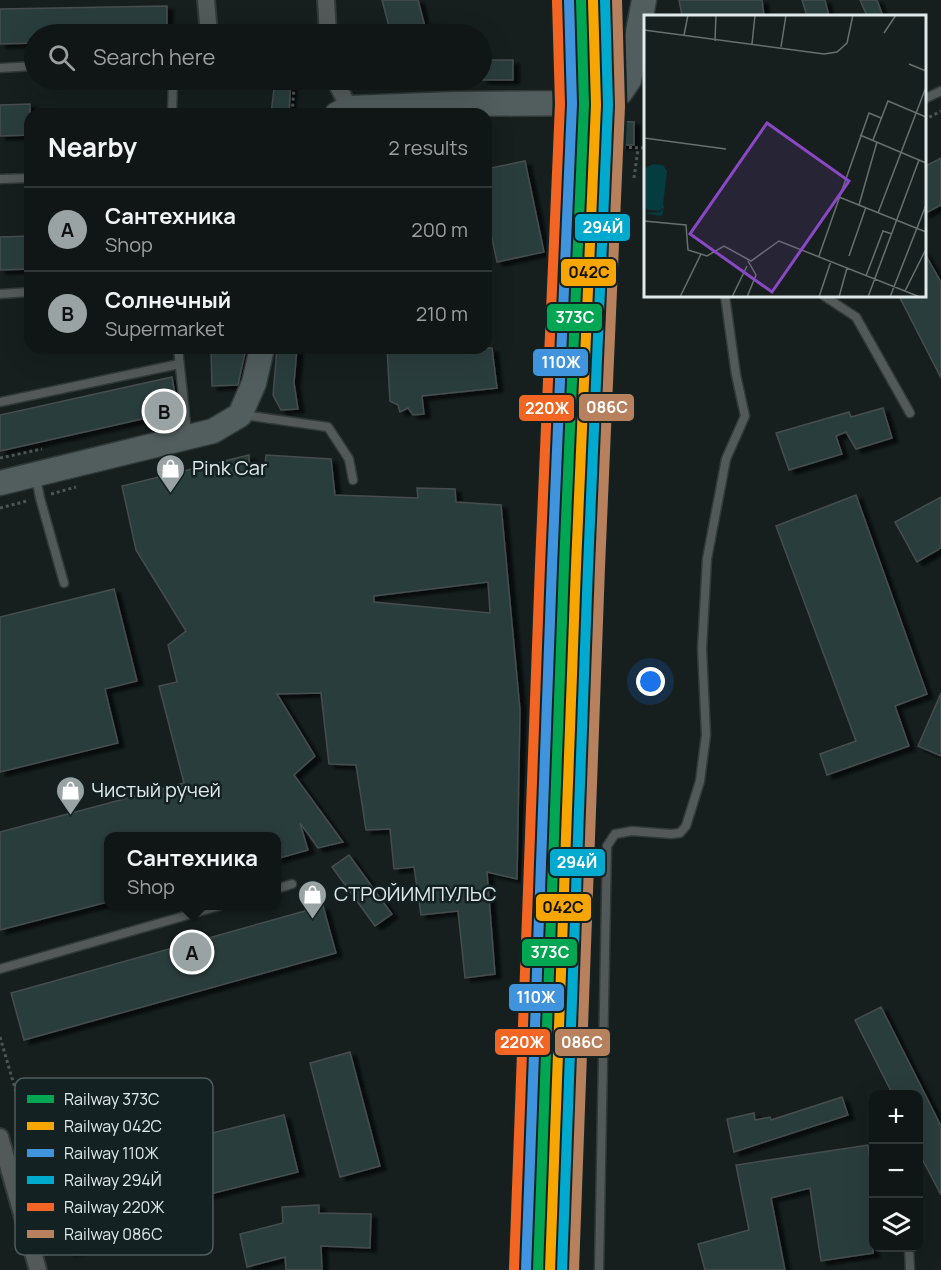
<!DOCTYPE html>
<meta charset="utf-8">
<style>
:root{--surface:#101616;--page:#191f1f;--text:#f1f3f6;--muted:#9c9fa1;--line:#303535;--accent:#99a3a3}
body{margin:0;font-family:Manrope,sans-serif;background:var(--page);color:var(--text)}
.controls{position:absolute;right:18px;bottom:18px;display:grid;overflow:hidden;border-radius:12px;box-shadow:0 6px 24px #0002}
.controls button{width:54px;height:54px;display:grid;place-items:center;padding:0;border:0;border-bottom:2px solid var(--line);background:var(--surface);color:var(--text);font:30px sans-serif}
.you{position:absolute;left:651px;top:682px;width:21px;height:21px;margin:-15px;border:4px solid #fff;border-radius:50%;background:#1a73e8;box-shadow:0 0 0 9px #1a73e833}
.badge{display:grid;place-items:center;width:39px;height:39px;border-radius:50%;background:var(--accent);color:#111;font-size:20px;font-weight:700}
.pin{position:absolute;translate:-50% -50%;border:3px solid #fff;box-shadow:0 2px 6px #0006}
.popup{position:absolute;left:104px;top:832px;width:177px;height:78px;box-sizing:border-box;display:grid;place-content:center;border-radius:12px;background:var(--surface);filter:drop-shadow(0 2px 4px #0005);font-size:20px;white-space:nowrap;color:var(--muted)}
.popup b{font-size:22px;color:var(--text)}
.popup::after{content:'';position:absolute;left:50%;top:100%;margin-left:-12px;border:12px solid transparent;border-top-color:var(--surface)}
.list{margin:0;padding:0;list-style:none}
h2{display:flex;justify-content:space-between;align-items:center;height:78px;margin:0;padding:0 24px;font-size:26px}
h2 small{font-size:20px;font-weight:400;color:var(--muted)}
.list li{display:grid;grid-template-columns:39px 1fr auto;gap:18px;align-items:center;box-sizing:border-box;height:84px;padding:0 24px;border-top:2px solid var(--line)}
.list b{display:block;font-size:22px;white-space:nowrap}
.list p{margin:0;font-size:20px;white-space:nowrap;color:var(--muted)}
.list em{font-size:20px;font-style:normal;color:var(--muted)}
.icon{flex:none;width:33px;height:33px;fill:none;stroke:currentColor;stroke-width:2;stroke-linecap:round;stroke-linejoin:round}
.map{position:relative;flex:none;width:941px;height:1270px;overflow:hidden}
.search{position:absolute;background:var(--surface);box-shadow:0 6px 24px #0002;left:24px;top:24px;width:468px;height:66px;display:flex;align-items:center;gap:15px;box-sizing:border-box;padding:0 21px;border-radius:33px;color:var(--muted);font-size:22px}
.panel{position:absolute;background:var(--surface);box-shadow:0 6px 24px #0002;left:24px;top:108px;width:468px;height:246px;border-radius:18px}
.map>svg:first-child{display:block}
</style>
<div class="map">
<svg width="941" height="1270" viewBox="0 0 941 1270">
<defs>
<filter id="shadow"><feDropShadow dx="6" dy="4" stdDeviation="1.5" flood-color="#0009"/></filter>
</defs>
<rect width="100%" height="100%" fill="#161e1e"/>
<g fill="#2c3c3d" stroke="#464d4d" stroke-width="1.5" fill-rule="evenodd" filter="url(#shadow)">
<path d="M382 0H418L427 34H391Z"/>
<path d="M679 0H762L764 16H682Z"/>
<path d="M802 0H825L829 16H807Z"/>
<path d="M860 0H877L883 16H867Z"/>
<path d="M167 6V34H34V43L0 44V9Z"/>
<rect x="482" y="60" width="31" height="20"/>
<path d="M275 80H291L289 114H271Z"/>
<path d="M30 104V135L0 136V105Z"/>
<path d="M616 121 634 122V145H616Z"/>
<path d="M941 158V205L924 214V167Z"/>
<path d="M525 161 544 252 497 262 486 210V169Z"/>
<path d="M30 236V269L0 270V237Z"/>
<path d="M924 252 941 282V378L899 296H924Z"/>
<path d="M211 348H246L238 385 212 386Z"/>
<path d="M277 348H297L294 383 298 409 281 410 273 395Z"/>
<path d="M387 348H492L497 388 422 396 424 414 413 415 408 408 400 412 398 405 390 401Z"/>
<path d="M172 377 178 411 0 451V415Z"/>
<path d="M883 408 892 438 856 449 846 432 836 436 842 454 789 470 776 433 849 412 851 417Z"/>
<path d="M249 455 250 473 264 474 266 455 331 459 335 495 418 498 417 488 455 489 456 502 501 505 520 710 517 879 487 872 495 974 465 978 458 911 421 915 414 867 394 869 390 829 366 830 356 765 329 764 321 693 277 694 315 756 294 775 343 842 318 848 300 823 308 850 276 859V837H108V902L0 930V832L184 783 159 686 177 682 168 645 186 631 136 550 122 486ZM488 582 490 613 374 602V596Z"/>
<path d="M856 495 927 694 895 706 909 746 827 775 820 754 856 741 776 526Z"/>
<path d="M941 497V548L917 562 895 522Z"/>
<path d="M114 589 137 681 105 689 118 743 0 772V617Z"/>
<path d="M941 693V756L918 746Z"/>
<path d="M349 855 392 914 375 926 332 867Z"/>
<path d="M323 906 336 953 24 1040 11 993Z"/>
<path d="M881 1007 941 1126V1195L918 1151V1095H893L855 1020Z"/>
<path d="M350 1052 380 1166 340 1177 310 1063Z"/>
<path d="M129 1082 138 1114 116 1121 113 1111 69 1124 76 1147 58 1152 82 1249 68 1252 45 1156H42L29 1113Z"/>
<path d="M842 1097 848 1115 734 1152 727 1119 754 1113 755 1120 770 1117 771 1120Z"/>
<path d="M284 1115 298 1172 103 1221 89 1164Z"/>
<path d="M868 1145 873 1184V1253L821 1261 810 1188 771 1198 785 1270H705L698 1244 749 1230 736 1165Z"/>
<path d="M319 1205V1213L371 1214 370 1248 321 1246 322 1270H286L285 1257 247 1267 240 1234 283 1223 282 1207Z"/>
</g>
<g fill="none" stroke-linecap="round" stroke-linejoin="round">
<defs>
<g id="lane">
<path d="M0 68 34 66"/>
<path d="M924 99 941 91"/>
<path d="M172 114 173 80"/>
<path d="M0 179 30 178"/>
<path d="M0 294 30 292"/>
<path d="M824 296 856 317 910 413"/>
<path d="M178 348 187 434"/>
<path d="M0 402 179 364"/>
<path d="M244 415 328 427 349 459 353 480"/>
<path d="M36 477 40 498 64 583"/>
<path d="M276 889 292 884"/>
<path d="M0 969 219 906"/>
<path d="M909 1248 910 1270"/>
<path d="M599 1270 607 846 615 834 632 831 671 834 680 833 686 826 700 781 706 735 702 648 707 559 726 459 745 416 736 375 725 296"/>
</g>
<g id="street">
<path d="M206 0 209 34"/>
<path d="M326 0 328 34"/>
<path d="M335 80 349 108"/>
<path d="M0 1137 38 1270"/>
</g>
<g id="secondary">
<path d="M337 114 349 108 454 104 598 103 620 93 629 80 644 0"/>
<path d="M0 483 213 431 240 415 254 383 262 348"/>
</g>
</defs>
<use href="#lane" stroke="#323939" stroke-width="11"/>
<use href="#street" stroke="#323939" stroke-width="20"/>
<use href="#secondary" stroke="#323939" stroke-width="27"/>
<g stroke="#4f5555" stroke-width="3" stroke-dasharray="3 3" stroke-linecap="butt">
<path d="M244 82 294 88 292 114"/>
<path d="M398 82 414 83"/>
<path d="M924 120 941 111"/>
<path d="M596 125 613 126V147L646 148"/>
<path d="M634 178 638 149"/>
<path d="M0 458 42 449"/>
<path d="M51 494 76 487"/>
<path d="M0 508 27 501"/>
<path d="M0 1037 24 1119"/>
</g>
<use href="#lane" stroke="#535959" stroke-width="8"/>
<use href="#street" stroke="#535959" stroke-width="16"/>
<use href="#secondary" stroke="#525d5e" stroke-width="24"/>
<defs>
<path id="rail-1" d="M538 1270 564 566 584 104 581 0"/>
<path id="rail-2" d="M550 1270 576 566 596 105 593 0"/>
<path id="rail-3" d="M526 1270 552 566 572 104 569 0"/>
<path id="rail-4" d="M562 1270 588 567 608 105 605 0"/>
<path id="rail-5" d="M514 1269 540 565 560 104 557 1"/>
<path id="rail-6" d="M574 1270 600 567 620 106 617 0"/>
</defs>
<use href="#rail-1" stroke="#132122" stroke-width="15"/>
<use href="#rail-2" stroke="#132122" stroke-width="15"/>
<use href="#rail-3" stroke="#132122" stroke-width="15"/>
<use href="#rail-4" stroke="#132122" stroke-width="15"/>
<use href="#rail-5" stroke="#132122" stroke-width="15"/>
<use href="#rail-6" stroke="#132122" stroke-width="15"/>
<use href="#rail-1" stroke="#00a651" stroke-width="10"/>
<use href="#rail-2" stroke="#f7a600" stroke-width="10"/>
<use href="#rail-3" stroke="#4094de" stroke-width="10"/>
<use href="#rail-4" stroke="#00a9ce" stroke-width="10"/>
<use href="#rail-5" stroke="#f26522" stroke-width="10"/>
<use href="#rail-6" stroke="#b6815c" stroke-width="10"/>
</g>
<defs>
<symbol id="shop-pin" viewBox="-11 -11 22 30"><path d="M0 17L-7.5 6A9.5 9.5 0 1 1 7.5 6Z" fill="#99a3a3" stroke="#132122"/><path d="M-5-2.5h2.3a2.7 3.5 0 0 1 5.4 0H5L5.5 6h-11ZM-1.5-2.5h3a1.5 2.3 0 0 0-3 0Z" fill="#fff"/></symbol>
</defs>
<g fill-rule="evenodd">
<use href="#shop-pin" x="154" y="452" width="33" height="45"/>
<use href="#shop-pin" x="54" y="774" width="33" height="45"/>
<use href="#shop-pin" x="296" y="878" width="33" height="45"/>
</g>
<g text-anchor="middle" stroke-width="5" stroke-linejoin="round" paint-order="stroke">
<g font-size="20" fill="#e0eaea" stroke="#132122" text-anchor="start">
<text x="192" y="475">Pink Car</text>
<text x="91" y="797">Чистый ручей</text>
<text x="334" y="901">СТРОЙИМПУЛЬС</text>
</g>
</g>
<g transform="translate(644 15)">
<rect width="282" height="282" fill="#161e1e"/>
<path d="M9 149 19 150 23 156 19 190 20 191 18 201 0 198 16 197 20 192 15 196 0 194V154Z" fill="#043c3f"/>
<path fill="none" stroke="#677070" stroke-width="1.5" d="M0 15 180 39 193 37 203 28 209 0M240 18 252 0M40 20 44 0M71 26 72 0M108 29 111 0M137 32 142 0M265 49 282 56M216 120 282 148M0 123 82 134M229 125 244 86 282 102M195 182 282 217M215 190 233 127M234 198 282 72M0 206 42 210 44 235 63 241 80 231 107 246 135 226 276 282M175 241 225 98 237 103M205 241 222 192M222 261 239 216 248 219M261 276 282 234M36 282 57 239M88 282 103 251M103 282 112 260 104 246M175 282 187 246M195 282 203 253M224 282 275 145M246 282 282 190"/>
<path fill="#8a48c5" fill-opacity="0.15" stroke="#8a48c5" stroke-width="3" d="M123 108 205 166 128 277 46 219Z"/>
<rect width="282" height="282" fill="none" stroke="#e0eaea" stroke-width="3"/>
</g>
<rect x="15" y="1078" width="198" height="177" rx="9" fill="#132122" stroke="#505d5e" stroke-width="1.5"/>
<rect x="27" y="1095" width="27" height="8" fill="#00a651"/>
<rect x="27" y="1122" width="27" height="8" fill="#f7a600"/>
<rect x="27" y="1149" width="27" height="8" fill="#4094de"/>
<rect x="27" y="1176" width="27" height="8" fill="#00a9ce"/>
<rect x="27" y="1203" width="27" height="8" fill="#f26522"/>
<rect x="27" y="1230" width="27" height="8" fill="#b6815c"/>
<g font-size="16" fill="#e0eaea">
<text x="64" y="1105">Railway 373C</text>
<text x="64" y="1132">Railway 042С</text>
<text x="64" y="1159">Railway 110Ж</text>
<text x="64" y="1186">Railway 294Й</text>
<text x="64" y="1213">Railway 220Ж</text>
<text x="64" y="1240">Railway 086С</text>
</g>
<g stroke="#132122" stroke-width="2">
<rect x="574" y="213" width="57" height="29" rx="6" fill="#00a9ce"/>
<rect x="560" y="258" width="57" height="29" rx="6" fill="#f7a600"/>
<rect x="546" y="303" width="57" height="29" rx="6" fill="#00a651"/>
<rect x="532" y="348" width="57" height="29" rx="6" fill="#4094de"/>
<rect x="578" y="393" width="57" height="29" rx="6" fill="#b6815c"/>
<rect x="518" y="394" width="57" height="28" rx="6" fill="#f26522"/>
<rect x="549" y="848" width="57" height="29" rx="6" fill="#00a9ce"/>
<rect x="535" y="893" width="57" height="29" rx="6" fill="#f7a600"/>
<rect x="521" y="938" width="57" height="29" rx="6" fill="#00a651"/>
<rect x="508" y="983" width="57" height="29" rx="6" fill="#4094de"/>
<rect x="494" y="1028" width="57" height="28" rx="6" fill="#f26522"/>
<rect x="554" y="1028" width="57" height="29" rx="6" fill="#b6815c"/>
</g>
<g font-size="16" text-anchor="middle" font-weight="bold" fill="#fff">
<text x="603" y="233">294Й</text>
<text x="575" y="323">373C</text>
<text x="561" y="368">110Ж</text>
<text x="607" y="413">086С</text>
<text x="547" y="414">220Ж</text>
<text x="577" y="868">294Й</text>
<text x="550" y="958">373C</text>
<text x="536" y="1003">110Ж</text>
<text x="522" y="1048">220Ж</text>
<text x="582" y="1048">086С</text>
</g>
<g font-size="16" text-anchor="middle" font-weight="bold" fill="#111">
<text x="589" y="278">042С</text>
<text x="563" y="913">042С</text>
</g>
</svg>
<div class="controls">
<button>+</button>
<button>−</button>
<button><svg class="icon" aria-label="layers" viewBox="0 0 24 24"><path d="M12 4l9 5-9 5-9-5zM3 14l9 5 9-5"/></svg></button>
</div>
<div class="you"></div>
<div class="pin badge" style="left:192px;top:952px">A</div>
<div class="popup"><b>Сантехника</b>Shop</div>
<div class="pin badge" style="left:164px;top:411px">B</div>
<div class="search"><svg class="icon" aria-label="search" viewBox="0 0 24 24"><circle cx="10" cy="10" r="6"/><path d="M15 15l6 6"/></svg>Search here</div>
<section class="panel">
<h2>Nearby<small>2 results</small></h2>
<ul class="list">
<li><span class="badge">A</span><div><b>Сантехника</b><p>Shop</p></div><em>200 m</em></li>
<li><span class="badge">B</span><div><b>Солнечный</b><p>Supermarket</p></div><em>210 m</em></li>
</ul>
</section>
</div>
